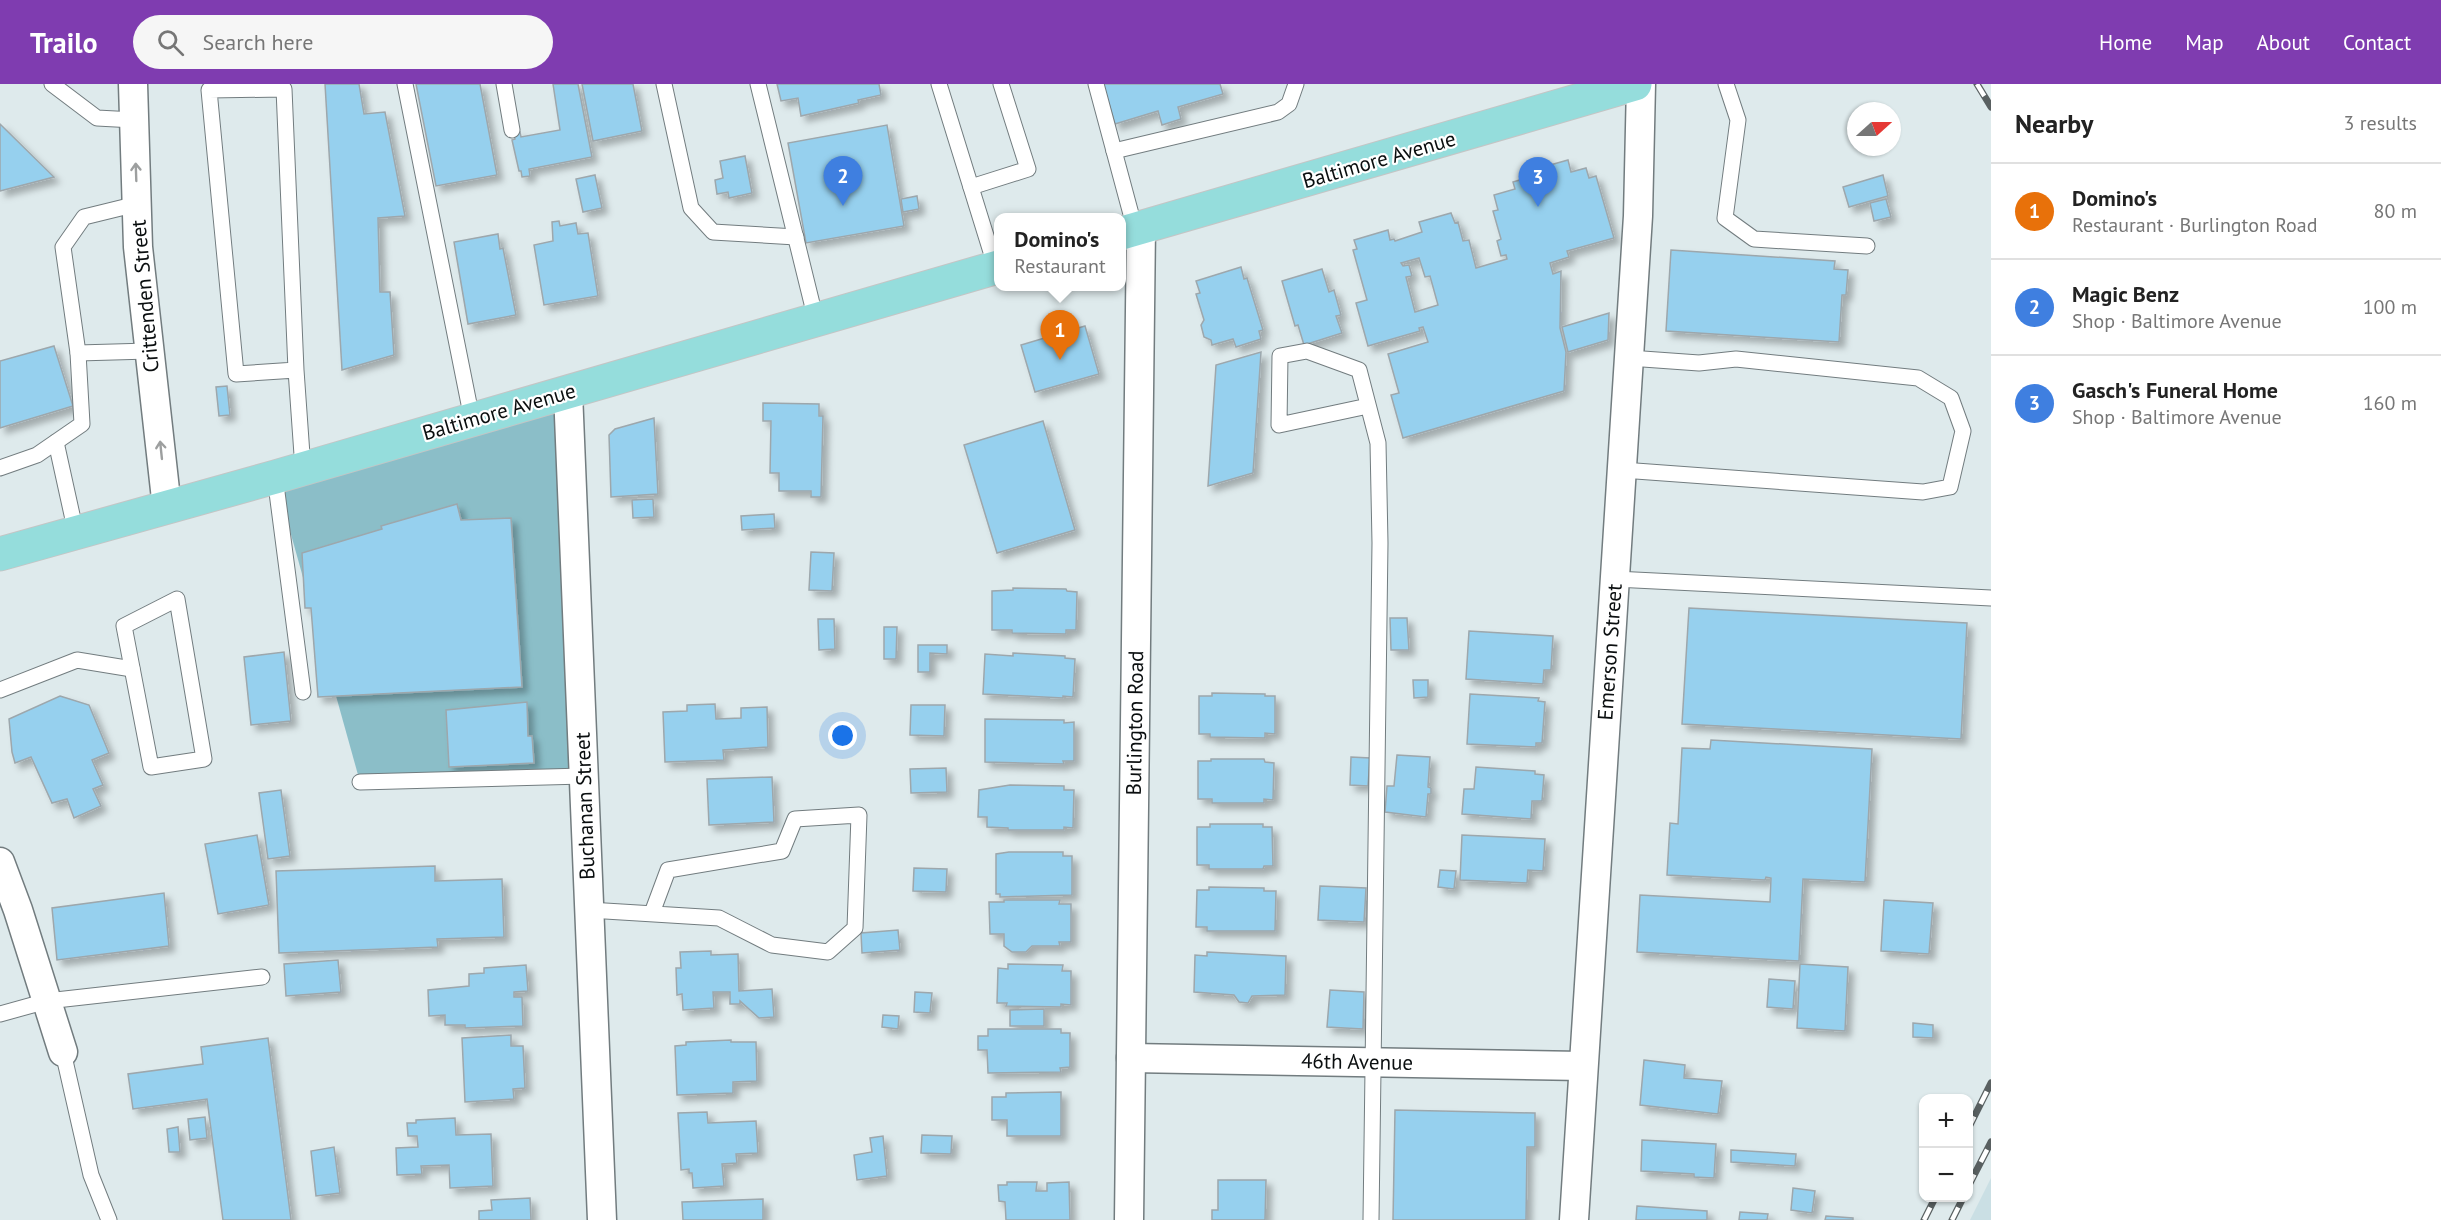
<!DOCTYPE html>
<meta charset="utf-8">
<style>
:root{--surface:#fff;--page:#f6f6f6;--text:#222;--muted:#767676;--line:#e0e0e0;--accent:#7f3cb0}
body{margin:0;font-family:"PT Sans",sans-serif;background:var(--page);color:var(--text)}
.controls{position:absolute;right:18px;bottom:18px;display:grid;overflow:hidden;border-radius:12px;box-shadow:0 2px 4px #0004}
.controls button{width:54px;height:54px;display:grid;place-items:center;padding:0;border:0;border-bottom:2px solid var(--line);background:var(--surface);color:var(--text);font:30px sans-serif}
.compass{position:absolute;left:1847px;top:18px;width:54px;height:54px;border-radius:50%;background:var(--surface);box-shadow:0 2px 4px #0004;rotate:69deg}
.you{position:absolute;left:843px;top:652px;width:21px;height:21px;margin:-15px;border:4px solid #fff;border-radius:50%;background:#1a73e8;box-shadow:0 0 0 9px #1a73e833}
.badge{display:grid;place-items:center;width:39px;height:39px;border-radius:50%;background:var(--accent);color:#fff;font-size:20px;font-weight:700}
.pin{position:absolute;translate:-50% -50px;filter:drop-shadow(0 2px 3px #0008)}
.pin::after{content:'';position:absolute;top:32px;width:21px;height:18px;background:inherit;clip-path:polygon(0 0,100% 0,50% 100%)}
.popup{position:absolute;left:994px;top:129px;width:132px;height:78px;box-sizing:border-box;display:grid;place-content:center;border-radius:12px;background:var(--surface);filter:drop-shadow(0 2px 4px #0005);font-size:20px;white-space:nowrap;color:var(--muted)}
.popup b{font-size:22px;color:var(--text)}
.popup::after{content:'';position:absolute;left:50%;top:100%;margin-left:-12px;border:12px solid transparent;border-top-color:var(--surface)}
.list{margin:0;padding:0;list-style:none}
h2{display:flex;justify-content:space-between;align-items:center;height:78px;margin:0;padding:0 24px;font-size:26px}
h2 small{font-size:20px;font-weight:400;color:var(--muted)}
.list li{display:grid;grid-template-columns:39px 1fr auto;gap:18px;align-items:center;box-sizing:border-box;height:96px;padding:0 24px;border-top:2px solid var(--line)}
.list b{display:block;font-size:22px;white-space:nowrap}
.list p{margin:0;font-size:20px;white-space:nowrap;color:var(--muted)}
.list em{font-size:20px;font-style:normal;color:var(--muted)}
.icon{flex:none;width:33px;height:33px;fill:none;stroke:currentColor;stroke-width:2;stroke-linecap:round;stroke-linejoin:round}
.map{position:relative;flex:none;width:1991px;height:1136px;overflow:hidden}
header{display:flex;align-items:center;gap:36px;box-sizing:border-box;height:84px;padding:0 30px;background:var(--accent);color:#fff}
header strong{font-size:28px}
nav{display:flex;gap:33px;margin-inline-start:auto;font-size:21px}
.search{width:420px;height:54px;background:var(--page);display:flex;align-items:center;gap:15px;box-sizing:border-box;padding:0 21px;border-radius:33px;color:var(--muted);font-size:22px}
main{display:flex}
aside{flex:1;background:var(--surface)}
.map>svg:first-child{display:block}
</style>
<header>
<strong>Trailo</strong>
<div class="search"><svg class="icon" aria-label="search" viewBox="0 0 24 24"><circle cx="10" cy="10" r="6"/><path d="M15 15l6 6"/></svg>Search here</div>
<nav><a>Home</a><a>Map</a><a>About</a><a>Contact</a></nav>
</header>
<main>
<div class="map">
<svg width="1991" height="1136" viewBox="0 0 1991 1136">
<defs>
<filter id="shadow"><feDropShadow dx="5.5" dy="5.5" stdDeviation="3" flood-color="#0004"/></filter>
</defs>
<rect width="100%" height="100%" fill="#deeaec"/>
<path fill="#cadfe4" d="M1991 1094V1136H1970Z"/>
<path fill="#8bbec8" d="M568 308 584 692 360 698 275 393Z"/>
<g fill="#96d0ee" stroke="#9da7ac" stroke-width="1.5" fill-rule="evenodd" filter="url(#shadow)">
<path d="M325 0H359L364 30 385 28 405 132 378 134 380 208H390L394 271 342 286Z"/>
<path d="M416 0H480L497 91 436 102Z"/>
<path d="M553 0H578L592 73 529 85 530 92 522 93 521 87H519L512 56 515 55 514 50 520 48 521 53 560 46Z"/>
<path d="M582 0H633L642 47 593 57Z"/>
<path d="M777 0H879L881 11 858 16 859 19 801 32 798 14 781 17Z"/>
<path d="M1103 0H1220L1223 10 1178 23 1181 35 1162 41 1158 27 1115 40Z"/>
<path d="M0 40 54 93 0 107Z"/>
<path d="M887 41 904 142 806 159 788 59Z"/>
<path d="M745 72 752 109 729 114 728 108 717 110 715 96 723 94 720 77Z"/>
<path d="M1568 76 1571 88 1586 84 1589 94 1596 92 1614 154 1567 167 1569 173 1550 179 1553 190 1561 187 1560 244 1566 268 1564 307 1403 354 1391 311 1399 309 1388 270 1428 258 1423 243 1419 244 1420 247 1368 262 1356 219 1367 216 1353 166 1357 165 1354 156 1388 146 1390 156 1394 155 1395 157 1422 148 1419 138 1451 129 1455 139 1458 138 1463 157 1469 156 1476 184 1507 175 1506 171 1501 172 1497 157 1501 155 1493 127 1498 126 1494 111 1515 105 1513 98 1523 95 1525 102 1554 94 1550 81ZM1419 174 1425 193 1430 192 1438 221 1415 228 1406 193 1412 192 1409 181 1403 182 1401 179Z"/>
<path d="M595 91 602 124 583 128 576 95Z"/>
<path d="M1883 91 1888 112 1849 123 1843 103Z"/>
<path d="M917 112 919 125 903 128 901 115Z"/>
<path d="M1886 115 1891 133 1874 137 1870 119Z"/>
<path d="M559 137 560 142 576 139 578 150 588 149 598 212 544 221 534 161 553 157 552 138Z"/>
<path d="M498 150 500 165 503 164 516 231 468 240 454 158Z"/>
<path d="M1671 166 1835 177 1834 185 1848 186 1846 211H1842L1839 258 1666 247Z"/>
<path d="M1241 183 1244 195 1247 194 1263 246 1259 247 1261 255 1236 263 1233 255 1212 261 1211 256 1204 253 1201 241 1204 236 1196 210 1200 209 1196 197Z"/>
<path d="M1322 185 1329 208 1334 206 1341 231 1336 232 1342 249 1304 261 1298 241 1295 242 1282 197Z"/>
<path d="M1609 229 1608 256 1568 268 1562 243Z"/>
<path d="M1085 242 1099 290 1035 308 1021 261Z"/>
<path d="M54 262 73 322 0 344V277Z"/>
<path d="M1261 268 1253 389 1208 402 1216 281Z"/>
<path d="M227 302 230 331 219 332 216 303Z"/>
<path d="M763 319 819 320V332H823L821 413H811V407H779V389H770L771 337H763Z"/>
<path d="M654 334 658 410 611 413 609 351 615 345Z"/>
<path d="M1043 337 1075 446 997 469 964 361Z"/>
<path d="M653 415 654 433 633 434 632 416Z"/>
<path d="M457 420 461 436 511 434 522 603 318 613 311 524H305L302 469 382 445 381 442Z"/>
<path d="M774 430 775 444 742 446 741 432Z"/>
<path d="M811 468 834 469 832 507 809 506Z"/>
<path d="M1013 504 1066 505 1067 507 1077 508 1076 546H1066V550L1012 549V546H992V507L1013 506Z"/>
<path d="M1689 524 1967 539 1961 655 1682 640Z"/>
<path d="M1390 534H1407L1409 566H1391Z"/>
<path d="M818 535H834L835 565 819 566Z"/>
<path d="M884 543H897L896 575H884Z"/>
<path d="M1469 547 1553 552 1551 586H1544L1543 600 1466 595Z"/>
<path d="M918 561H947V570L930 569V588H918Z"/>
<path d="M284 568 291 637 251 641 244 573Z"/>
<path d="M1013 569 1065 572V574L1075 575 1073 613 1063 612V614L983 610 985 570 1013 572Z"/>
<path d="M1413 596H1428V613L1414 614Z"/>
<path d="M1212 609 1265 610V612H1275V650L1265 649V654L1210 653V650H1199V612H1212Z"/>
<path d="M1470 610 1539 614 1538 617 1545 618 1542 659H1536V663L1467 660Z"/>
<path d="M60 612 89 621 109 669 92 676 103 701 93 705 101 722 74 734 67 715 52 719 31 673 15 679 12 668 9 635Z"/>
<path d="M527 618 528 652H532L534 679 449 683 446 626Z"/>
<path d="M715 620 716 635 741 634V624L767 623 768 663 723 666 724 676 665 678 663 628 687 627V621Z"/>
<path d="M911 621H945L944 652 910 651Z"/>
<path d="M985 635 1064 636V639L1074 638V677H1063L1064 680 985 678Z"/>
<path d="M1711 656 1872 665 1865 798 1803 795 1799 877 1637 868 1640 811 1770 818 1771 794 1766 793 1765 796 1667 791 1670 739 1678 740 1682 664 1710 665Z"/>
<path d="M1397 671 1430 673 1428 703 1431 704V710H1428L1426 733 1385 728 1387 702H1394Z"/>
<path d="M1351 673 1370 674 1368 702 1350 701Z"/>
<path d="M1211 675H1264L1265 678 1274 679 1273 716 1264 715V719H1212V715H1198V677H1211Z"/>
<path d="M1476 683 1535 687V690L1544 691 1542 717H1532L1531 735 1462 730 1464 705H1474Z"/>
<path d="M946 684 947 708 911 709 910 685Z"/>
<path d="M772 693 774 738 709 741 707 695Z"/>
<path d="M1010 701 1064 702V706H1074L1073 744 1064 743V746H1008V744L987 743V733H978L979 706Z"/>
<path d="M281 706 290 772 268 775 259 709Z"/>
<path d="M1210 740H1263V743H1272L1273 782H1264L1263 785H1209V781H1197V743H1210Z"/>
<path d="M257 751 269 821 218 830 205 760Z"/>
<path d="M1462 751 1545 755 1543 787 1528 786 1527 799 1460 796Z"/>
<path d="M1009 768H1063V772H1072V811L1000 813V810H996V770Z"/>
<path d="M435 782V797L502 795 504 853 437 855 438 863 279 869 276 787Z"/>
<path d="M914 784 947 785 946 808 913 807Z"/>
<path d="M1440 786 1456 787 1454 805 1438 803Z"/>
<path d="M1320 802 1366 804 1364 838 1318 836Z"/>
<path d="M1209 803 1264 804V807H1276L1275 847H1207V843H1196L1197 806H1209Z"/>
<path d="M164 809 169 862 57 876 52 824Z"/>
<path d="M1004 816H1060L1059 820H1071V858H1059L1060 862H1032L1026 868H1012L1004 862V850H990L989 818H1004Z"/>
<path d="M1884 816 1933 819 1929 870 1881 867Z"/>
<path d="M898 846 900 866 862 869 861 849Z"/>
<path d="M711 867V871L738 870 739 907 772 905 774 933 759 934 740 917V920H730V908H713L714 924 683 926 682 910 677 911 676 884H681L680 868Z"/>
<path d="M1207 868 1286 872 1285 911 1252 912 1248 919 1239 918 1234 911 1194 908 1195 871 1207 872Z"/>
<path d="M338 876 341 908 286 912 284 880Z"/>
<path d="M1008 880 1063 881 1062 887H1071V921L1061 920V923L1006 922 1007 919H997L998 884 1008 885Z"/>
<path d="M1800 880 1848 883 1845 947 1797 944Z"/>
<path d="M526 881 528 907 514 908V913H522L523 942 465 944V941H445V931L429 932 428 906 469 902V890L484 889V884Z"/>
<path d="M1769 895 1795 897 1793 925 1767 923Z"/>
<path d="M1330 906 1364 908 1363 945 1327 943Z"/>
<path d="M915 908 932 909 930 929 914 928Z"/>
<path d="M1044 925V942H1010V926Z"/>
<path d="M883 931 899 932 898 945 882 943Z"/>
<path d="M1913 939 1933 941V954L1913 953Z"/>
<path d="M988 945H1061V949H1070V983L1060 984 1061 988 988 989 987 966H978V952H988Z"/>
<path d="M511 951V962H523L525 1004 513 1005 514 1015 465 1018 462 954Z"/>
<path d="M268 954 291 1136H223L207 1015 133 1025 128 990 203 980 201 963Z"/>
<path d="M731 956V958H756L757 997 733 998V1009L677 1011 675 962 686 961V958Z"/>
<path d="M1644 976 1685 981 1684 994 1722 997 1718 1030 1640 1021Z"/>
<path d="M1061 1008V1052H1007V1036H992V1013H1006V1009Z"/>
<path d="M1395 1026 1535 1029V1063H1527L1526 1136H1393Z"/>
<path d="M707 1028 708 1039 756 1037 758 1069 736 1070 737 1079 722 1080 724 1102 693 1104 692 1089H689V1085L681 1086 678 1029Z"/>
<path d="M205 1033 207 1054 190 1056 188 1035Z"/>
<path d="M455 1034 456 1051 491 1050 493 1102 450 1104 449 1081 421 1082 422 1090 397 1091 396 1064 418 1063 417 1052H408L407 1039H416V1036Z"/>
<path d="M178 1043 180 1068H169L167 1045Z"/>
<path d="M922 1051 952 1052 951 1070 921 1069Z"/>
<path d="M883 1052 887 1092 857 1096 854 1071 872 1068 870 1054Z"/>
<path d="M1642 1056 1716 1060 1714 1094 1694 1093V1090L1641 1087Z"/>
<path d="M334 1063 340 1109 316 1112 311 1067Z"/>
<path d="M1731 1066 1796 1070 1795 1082 1731 1078Z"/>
<path d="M1218 1096H1266L1265 1136H1212V1126H1218Z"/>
<path d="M1007 1098H1037L1036 1107H1047V1099L1069 1098 1070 1136H1006L1005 1118 999 1117 998 1101H1007Z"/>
<path d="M1793 1104 1815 1107 1812 1129 1791 1126Z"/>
<path d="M530 1114 531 1136H479V1127L492 1126 491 1116Z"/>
<path d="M763 1115V1136H683L682 1118Z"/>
<path d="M1637 1122 1707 1127V1136H1636Z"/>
<path d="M1740 1128 1768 1130 1767 1136H1739Z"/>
<path d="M1826 1132 1853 1134V1136H1825Z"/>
</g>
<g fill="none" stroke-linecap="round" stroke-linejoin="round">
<defs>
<g id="lane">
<path d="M52 0 97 34 134 36"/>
<path d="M405 0 472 335"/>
<path d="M504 0 512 46"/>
<path d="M664 0 691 124 713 148 796 153"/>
<path d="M758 0 816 236"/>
<path d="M939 0 996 184"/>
<path d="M1096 0 1135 145"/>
<path d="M1726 0 1738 36 1725 134 1754 155 1867 162"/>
<path d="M1114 67 1278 28 1289 20 1296 0"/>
<path d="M971 103 1028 85 1001 0"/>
<path d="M78 269 149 267"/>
<path d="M296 286 236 290 209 6 284 5 296 286 303 385"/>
<path d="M1368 322 1279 341 1280 272 1307 267 1359 286 1378 359 1380 459 1371 1136"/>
<path d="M56 358 76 449"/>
<path d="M0 384 37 371 82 340 78 269 63 163 84 133 137 120"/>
<path d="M1622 386 1923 408 1950 403 1963 347 1951 314 1918 294 1736 275 1699 279 1629 274"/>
<path d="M275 393 303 608"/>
<path d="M1615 495 1991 514"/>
<path d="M177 515 204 675 151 683 124 542Z"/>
<path d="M0 606 77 576 132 585"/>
<path d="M360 698 584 692"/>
<path d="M589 826 719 834 772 861 828 868 855 844 859 731 795 735 782 767 668 786 652 829"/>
<path d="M0 930 47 917 262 893"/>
<path d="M63 968 91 1091 109 1136"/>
</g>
<g id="street">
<path d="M133 0 138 163 167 424"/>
<path d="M568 308 602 1136"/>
<path d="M0 778 18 826 63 968"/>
<path d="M1131 974 1582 982"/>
<path d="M1129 1136 1141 143"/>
<path d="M1574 1136 1638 132 1641 0"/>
</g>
<g id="primary">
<path d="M1122 149 1635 0"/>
<path d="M0 470 275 393 998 183"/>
</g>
</defs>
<use href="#lane" stroke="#727c7f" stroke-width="17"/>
<use href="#street" stroke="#727c7f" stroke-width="31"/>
<use href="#primary" stroke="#c4c5c5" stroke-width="35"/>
<use href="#lane" stroke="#fff" stroke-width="15"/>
<use href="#street" stroke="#fff" stroke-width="28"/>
<use href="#primary" stroke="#95dddc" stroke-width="33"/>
<defs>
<g id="rail">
<path d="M1977 0 1991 23"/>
<path d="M1968 1045 1991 999"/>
<path d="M1968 1103 1991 1058"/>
<path d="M1924 1136 1935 1114"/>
<path d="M1952 1136 1963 1114"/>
</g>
</defs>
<use href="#rail" stroke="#596061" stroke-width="7"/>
<use href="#rail" stroke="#fff" stroke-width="4.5" stroke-dasharray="14" stroke-linecap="butt"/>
</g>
<defs><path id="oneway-shaft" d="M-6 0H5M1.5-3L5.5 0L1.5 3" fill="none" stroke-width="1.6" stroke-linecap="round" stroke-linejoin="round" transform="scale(1.5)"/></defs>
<g stroke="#9d9f9f">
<use href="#oneway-shaft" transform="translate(136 88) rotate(-92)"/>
<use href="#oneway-shaft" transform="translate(161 366) rotate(-96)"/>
</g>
<g text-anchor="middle" stroke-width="4.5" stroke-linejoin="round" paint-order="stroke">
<g font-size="21" fill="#0a0e0f" stroke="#fff">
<text transform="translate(1379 76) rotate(-16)" y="7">Baltimore Avenue</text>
<text transform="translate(145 212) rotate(-95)" y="7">Crittenden Street</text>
<text transform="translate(499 328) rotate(-16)" y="7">Baltimore Avenue</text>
<text transform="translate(1610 568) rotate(-86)" y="7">Emerson Street</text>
<text transform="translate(1135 639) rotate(-89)" y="7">Burlington Road</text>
<text transform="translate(585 722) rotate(-92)" y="7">Buchanan Street</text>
<text transform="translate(1357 978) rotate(1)" y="7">46th Avenue</text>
</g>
</g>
</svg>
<div class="controls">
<button>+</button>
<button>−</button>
</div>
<svg class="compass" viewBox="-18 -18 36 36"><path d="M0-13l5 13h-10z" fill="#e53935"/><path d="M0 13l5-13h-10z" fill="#767676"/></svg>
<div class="you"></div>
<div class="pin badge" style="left:1060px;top:276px;background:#e8710a">1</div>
<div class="popup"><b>Domino's</b>Restaurant</div>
<div class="pin badge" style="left:843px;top:122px;background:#3f7fe0">2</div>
<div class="pin badge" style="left:1538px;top:123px;background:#3f7fe0">3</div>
</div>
<aside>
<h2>Nearby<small>3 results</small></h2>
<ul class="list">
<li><span class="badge" style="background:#e8710a">1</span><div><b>Domino's</b><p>Restaurant · Burlington Road</p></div><em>80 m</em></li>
<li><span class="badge" style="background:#3f7fe0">2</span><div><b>Magic Benz</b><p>Shop · Baltimore Avenue</p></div><em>100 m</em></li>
<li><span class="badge" style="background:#3f7fe0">3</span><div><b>Gasch's Funeral Home</b><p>Shop · Baltimore Avenue</p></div><em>160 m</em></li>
</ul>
</aside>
</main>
